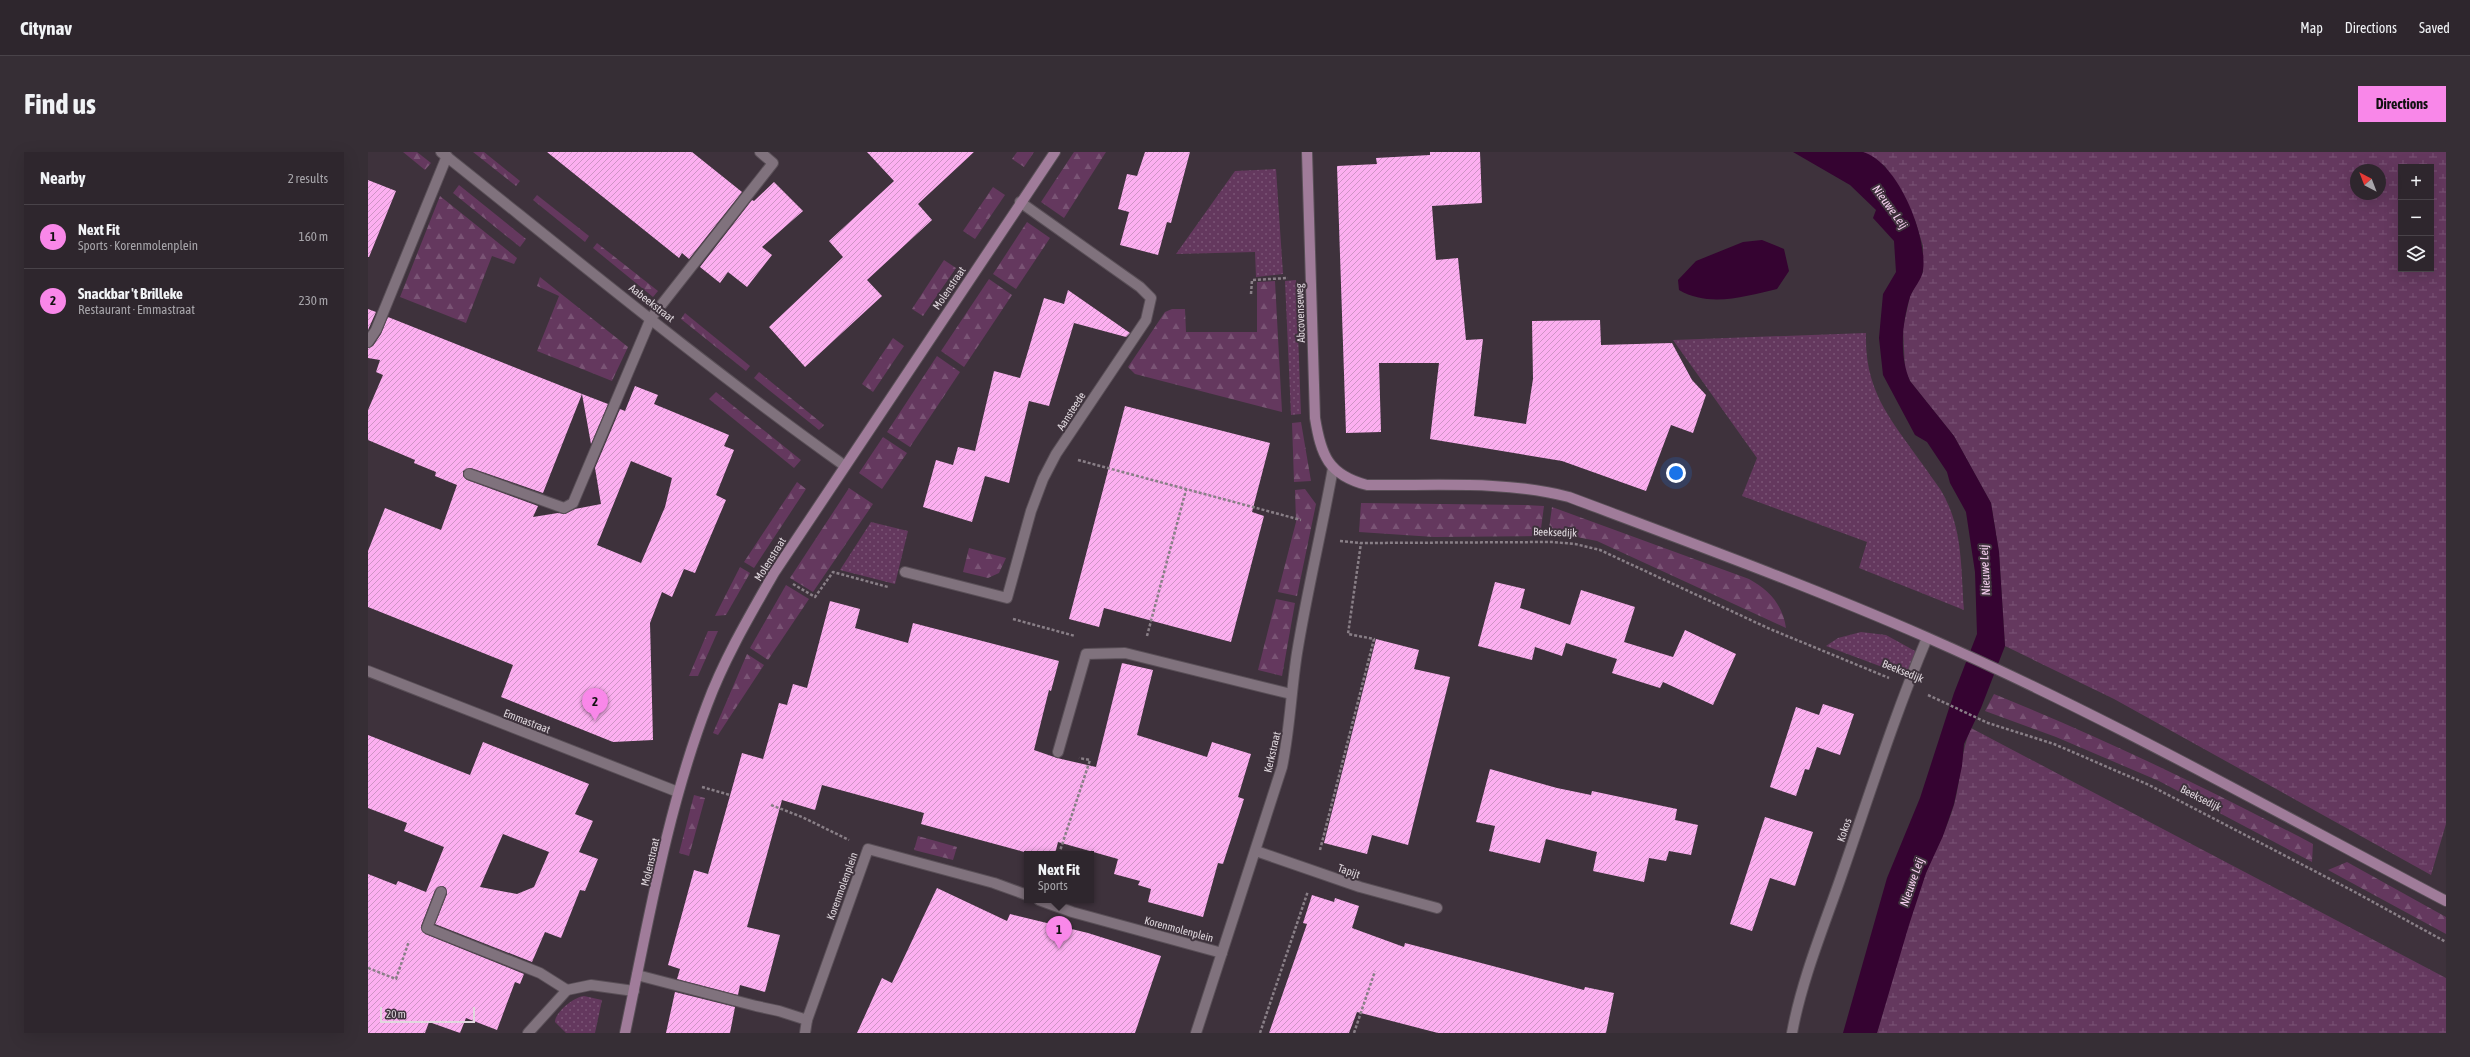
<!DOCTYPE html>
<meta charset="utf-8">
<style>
:root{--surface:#2e262d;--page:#362e35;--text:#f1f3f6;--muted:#a7a5aa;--line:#494349;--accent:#f987e9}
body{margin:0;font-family:"Asap Condensed",sans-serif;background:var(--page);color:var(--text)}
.controls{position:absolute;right:12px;top:12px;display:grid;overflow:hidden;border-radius:0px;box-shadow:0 4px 16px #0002}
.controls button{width:36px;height:36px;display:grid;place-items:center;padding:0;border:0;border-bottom:1px solid var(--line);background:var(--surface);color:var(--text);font:20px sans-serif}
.compass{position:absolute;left:1982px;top:12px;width:36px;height:36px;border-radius:50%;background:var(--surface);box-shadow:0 4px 16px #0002;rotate:318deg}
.scale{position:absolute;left:12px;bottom:10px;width:95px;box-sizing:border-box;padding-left:4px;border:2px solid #e0d8de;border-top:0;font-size:11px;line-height:14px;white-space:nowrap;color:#e0d8de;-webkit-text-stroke:3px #3e323c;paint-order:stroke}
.you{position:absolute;left:1308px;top:321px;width:14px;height:14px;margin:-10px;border:3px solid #fff;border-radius:50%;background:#1a73e8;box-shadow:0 0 0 6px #1a73e833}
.badge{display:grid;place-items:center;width:26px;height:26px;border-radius:50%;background:var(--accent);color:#111;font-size:13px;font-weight:700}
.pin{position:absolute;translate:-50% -33px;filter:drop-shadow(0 1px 2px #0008)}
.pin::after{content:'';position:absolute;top:21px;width:14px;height:12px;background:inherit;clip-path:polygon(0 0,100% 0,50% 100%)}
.popup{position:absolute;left:656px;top:699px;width:70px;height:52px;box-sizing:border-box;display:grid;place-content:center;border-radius:0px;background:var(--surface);filter:drop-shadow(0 1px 3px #0005);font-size:13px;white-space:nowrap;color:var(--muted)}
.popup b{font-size:15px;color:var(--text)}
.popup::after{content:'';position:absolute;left:50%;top:100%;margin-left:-8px;border:8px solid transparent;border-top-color:var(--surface)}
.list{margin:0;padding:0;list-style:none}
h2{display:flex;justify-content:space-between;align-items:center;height:52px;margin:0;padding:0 16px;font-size:17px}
h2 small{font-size:13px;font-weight:400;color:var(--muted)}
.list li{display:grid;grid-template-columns:26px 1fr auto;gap:12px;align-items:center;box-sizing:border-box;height:64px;padding:0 16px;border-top:1px solid var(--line)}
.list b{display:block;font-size:15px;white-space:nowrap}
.list p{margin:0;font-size:13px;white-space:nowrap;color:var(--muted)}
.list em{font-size:13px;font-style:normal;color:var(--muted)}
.icon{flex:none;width:22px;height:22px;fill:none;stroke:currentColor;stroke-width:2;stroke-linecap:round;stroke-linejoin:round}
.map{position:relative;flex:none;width:2078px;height:881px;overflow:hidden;border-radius:0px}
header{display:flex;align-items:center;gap:24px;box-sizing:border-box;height:56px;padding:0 20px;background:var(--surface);border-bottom:1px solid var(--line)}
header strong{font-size:19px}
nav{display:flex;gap:22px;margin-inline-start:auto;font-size:14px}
.intro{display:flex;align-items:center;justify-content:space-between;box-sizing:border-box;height:96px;padding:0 24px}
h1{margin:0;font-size:28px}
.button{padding:10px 18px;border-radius:0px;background:var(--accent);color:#111;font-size:14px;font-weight:700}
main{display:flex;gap:24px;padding:0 24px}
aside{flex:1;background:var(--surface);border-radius:0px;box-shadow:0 4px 16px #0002}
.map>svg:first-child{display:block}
</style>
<header>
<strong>Citynav</strong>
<nav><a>Map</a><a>Directions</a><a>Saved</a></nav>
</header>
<div class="intro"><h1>Find us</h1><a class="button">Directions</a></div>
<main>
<aside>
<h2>Nearby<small>2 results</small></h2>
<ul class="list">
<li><span class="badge">1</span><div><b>Next Fit</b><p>Sports · Korenmolenplein</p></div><em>160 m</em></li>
<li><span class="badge">2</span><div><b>Snackbar 't Brilleke</b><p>Restaurant · Emmastraat</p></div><em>230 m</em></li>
</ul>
</aside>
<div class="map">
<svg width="2078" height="881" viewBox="0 0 2078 881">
<defs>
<pattern id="grass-dots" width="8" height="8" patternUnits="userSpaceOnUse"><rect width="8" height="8" fill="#64385e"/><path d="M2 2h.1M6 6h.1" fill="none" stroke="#7a5475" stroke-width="1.8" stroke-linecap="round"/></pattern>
<pattern id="forest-firs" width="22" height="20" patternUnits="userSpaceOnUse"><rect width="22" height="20" fill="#64385e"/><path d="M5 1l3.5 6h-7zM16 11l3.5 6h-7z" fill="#7a5475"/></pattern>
<pattern id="wetland-marsh" width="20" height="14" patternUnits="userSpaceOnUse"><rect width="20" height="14" fill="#64385e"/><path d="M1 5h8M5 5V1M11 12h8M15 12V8" fill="none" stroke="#7a5475"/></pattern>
<pattern id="building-hatch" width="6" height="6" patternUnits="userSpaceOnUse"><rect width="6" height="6" fill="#fcaff0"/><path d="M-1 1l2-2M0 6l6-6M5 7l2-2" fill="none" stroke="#ce94c5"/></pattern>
</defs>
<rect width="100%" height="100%" fill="#3e323c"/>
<g fill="url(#grass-dots)">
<path d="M908 17 915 122 888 125 887 100 808 102 867 19Z"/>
<path d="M928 128 933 262 923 263 917 129Z"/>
<path d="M1498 181C1496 243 1527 272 1560 320 1566 329 1574 338 1578 348 1595 382 1593 421 1596 458L1491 416 1499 390 1374 344 1389 306 1305 188Z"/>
<path d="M503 370 540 379 527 432 472 418Z"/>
<path d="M1493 480 1518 483 1547 499 1549 508 1541 525 1458 494 1470 486Z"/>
<path d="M216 844 234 848 227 881H198L187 870C187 860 206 845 216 844Z"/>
</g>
<g fill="url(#forest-firs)">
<path d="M35 0H49L63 11 57 18Z"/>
<path d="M105 0H116L152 29 148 34Z"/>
<path d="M649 0H666L656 15 644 7Z"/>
<path d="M706 0H738L696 66 673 50Z"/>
<path d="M91 33 158 87 152 95 85 41Z"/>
<path d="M625 35 637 43 607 87 595 79Z"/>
<path d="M169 43 221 84 217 90 165 48Z"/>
<path d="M72 44 149 106 146 112 124 104 98 171 32 145Z"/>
<path d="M659 70 682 86 648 137 625 122Z"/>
<path d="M229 91 290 139 285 145 225 96Z"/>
<path d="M576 108 588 116 555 164 544 157Z"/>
<path d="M172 125 260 195 244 229 169 199 191 144 169 134Z"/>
<path d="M621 127 644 143 596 215 573 199Z"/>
<path d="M907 129 914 260 767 222 760 215 797 160 804 157H817L818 180H889V130Z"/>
<path d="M317 161 382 214 378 219 313 167Z"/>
<path d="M525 186 536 194 505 240 494 232Z"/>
<path d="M569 204 592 220 542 295 519 280Z"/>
<path d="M391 220 456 273 451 278 386 226Z"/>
<path d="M348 240 433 308 426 316 341 247Z"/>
<path d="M933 270 943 329 926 330 924 271Z"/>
<path d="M515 285 539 301 514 337 491 321Z"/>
<path d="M429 330 438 337 386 416 376 410Z"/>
<path d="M481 336 505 352 445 440 422 426Z"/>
<path d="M937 337 948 352 929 444 910 440 928 370 927 338Z"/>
<path d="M993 351 1157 353 1176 354 1172 384 1066 385 991 380Z"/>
<path d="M1184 355 1381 427C1401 438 1415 453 1418 476L1229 389 1199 383 1180 384Z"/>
<path d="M601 396 638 406 631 421 620 426 595 420Z"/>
<path d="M372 415 382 421 358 463 347 464Z"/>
<path d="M418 433 441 447 400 508 382 496Z"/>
<path d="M908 447 927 451 914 524 890 518Z"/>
<path d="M340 479H350L330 524H321Z"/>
<path d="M379 502 396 513 350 583 345 581Z"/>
<path d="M1626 542C1735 586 1841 637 1945 692L1944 710 1791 629 1688 585 1617 559Z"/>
<path d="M326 643 337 646 321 704 311 701Z"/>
<path d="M550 684 589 695 585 708 546 698Z"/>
<path d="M1979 710 2078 765V782L1960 718Z"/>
</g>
<g fill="url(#wetland-marsh)" fill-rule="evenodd">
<path d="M1495 0H2078V672L2063 723 1746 547 1637 494 1631 400 1623 351 1586 284 1542 229 1537 218 1535 176 1542 144 1555 120V94L1547 68 1517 14ZM2033 15H2063V117H2033ZM1988 18H2012V42H1988Z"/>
<path d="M1603 576 2078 826V881H1509C1525 828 1538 773 1558 721 1567 698 1579 677 1586 653 1593 628 1592 601 1603 576Z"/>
</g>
<g fill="#350331">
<path d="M1425 0C1440 0 1482 0 1495 0 1530 10 1560 85 1555 118 1554 128 1545 136 1542 145 1534 171 1531 204 1542 229L1586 284 1623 351 1631 400 1637 494 1613 556 1596 592 1594 614 1586 652 1575 684 1558 721 1541 773 1509 881H1475L1519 726 1552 646 1586 541 1609 482 1607 420 1598 360 1582 331 1579 320 1559 290 1547 283 1515 223 1511 186 1515 142 1528 120 1526 89 1505 66 1508 58 1482 33Z"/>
<path d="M1394 88 1416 97 1421 119 1409 137C1378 144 1342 156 1311 138L1310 128 1328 109 1375 90Z"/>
</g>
<g fill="url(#building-hatch)" fill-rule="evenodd">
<path d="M179 0H324L374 40 321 107 314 101 311 106Z"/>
<path d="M499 0H606L550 52 564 68 499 128 514 144 437 215 401 175 475 105 461 89 526 29Z"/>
<path d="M777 0H822L803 71 799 70 790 103 752 93 761 60 750 57 759 22 769 24Z"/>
<path d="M1062 0H1112L1114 51 1064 54 1068 108 1090 106 1098 188 1115 187 1106 264 1158 272 1165 227 1164 169 1232 168 1233 193 1304 191 1324 228 1338 243 1325 281 1303 273 1278 339 1194 309 1062 287 1071 211H1011L1013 280 978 281 969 14 1009 12 1008 6 1062 3Z"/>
<path d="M0 28 28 39 1 105H0Z"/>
<path d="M406 30 435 59 394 95 404 103 379 135 360 120 352 131 332 115 384 48 386 49Z"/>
<path d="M700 138 762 181 758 185 706 171 681 254 661 249 641 331 617 324 604 370 555 355 568 308 585 313 590 295 607 299 626 219 652 226 676 146 696 152Z"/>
<path d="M0 157 8 160 0 178Z"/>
<path d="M20 165 214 242 175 341 103 316 95 319V324L99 328 170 354 165 365 190 361 197 362 207 357 233 352 227 316 252 257 257 259 267 234 290 243 286 252 361 283 356 294 366 298 348 343 358 348 327 421 316 417 304 445 294 440 282 471 285 588 245 590 133 545 145 513 0 455V399L17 356 73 378 89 333 67 324 68 320 46 311 47 308 0 288V258L15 223 8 220 12 208 0 206V196L5 194 13 182ZM263 309 304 326 297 355 273 411 229 393Z"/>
<path d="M214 242 240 252 223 292Z"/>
<path d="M757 254 902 291 884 360 896 364 863 490 736 456 731 475 701 467Z"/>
<path d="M1127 430 1157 437 1152 456 1202 473 1213 438 1267 455 1256 490 1305 505 1317 478 1368 502 1345 553 1295 530 1292 536 1244 521 1249 507 1198 491 1194 504 1167 495 1164 508 1110 494Z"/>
<path d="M462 449 492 457 487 476 540 491 545 471 691 509 683 539 681 538 666 598 689 606 728 615 754 511 785 518 769 583 839 605 844 590 883 602 870 645 876 647 855 712 850 711 835 765 780 750 783 737 770 733 772 729 746 722 750 707 690 690 687 702H664L553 672 556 661 454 633 447 658 414 648 379 775 412 783 397 840 372 833 370 843 309 827 312 817 300 813 326 718 340 722 374 601 395 607 411 551 419 553 425 532 439 536Z"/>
<path d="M1008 487 1051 498 1046 517 1082 525 1040 693 1004 683 999 702 956 691Z"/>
<path d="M1455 552 1486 562 1472 603 1449 595 1441 618 1437 617 1428 644 1402 635 1428 555 1451 563Z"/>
<path d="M0 583 102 623 115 590 221 632 207 662 225 669 211 700 230 707 217 739 212 738 193 786 177 780 164 810 67 772 79 742 78 736 75 734 67 738 53 774 57 782 156 822 152 832 147 830 129 878 98 866 92 881 61 870 57 881H0V722L28 733 30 729 58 740 76 695 36 679 39 671 0 656ZM135 682 181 700 166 735 149 742 112 735Z"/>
<path d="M1122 617 1189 636 1223 643 1224 639 1309 657 1307 668 1330 673 1323 703 1301 699 1298 709 1281 706 1276 730 1225 719 1229 700 1178 687 1172 711 1121 699 1127 674 1108 670Z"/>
<path d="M1397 665 1445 680 1427 734 1402 726 1384 779 1362 772Z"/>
<path d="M569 736 639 769 642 762 720 781 793 804 767 881H489L514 826 524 831Z"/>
<path d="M944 743 966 750 967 746 991 754 984 776 1036 795 1037 791 1216 838 1217 835 1246 841 1238 881H1070L989 860 981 881H901L939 772 935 771Z"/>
<path d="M307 840 367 855 362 881H298Z"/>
</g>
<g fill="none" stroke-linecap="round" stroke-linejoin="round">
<defs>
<g id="lane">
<path d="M101 322 196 356 205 351 283 166 405 11 392 0"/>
<path d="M690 600 718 502 757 501 923 542"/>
<path d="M73 740 59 776 172 821 199 838"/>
</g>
<g id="street">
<path d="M73 0C206 106 338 215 477 314"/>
<path d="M0 190 8 178 79 4"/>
<path d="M537 420 639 446 663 359 675 327 688 302 778 168 783 146 772 135 652 50"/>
<path d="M0 519 310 640"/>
<path d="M888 699 992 735 1069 756"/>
<path d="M671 748 704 760 854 801"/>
<path d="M269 823 388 854 411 859 439 868 500 697 626 731 659 743"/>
<path d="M160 881 199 838 223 833 266 839"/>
<path d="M437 881 439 868"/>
<path d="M828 881 914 615C922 577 923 539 929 501 939 439 954 378 965 316"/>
<path d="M1424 881C1434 826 1457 772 1475 719 1502 641 1527 562 1559 486"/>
</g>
<g id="secondary">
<path d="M939 0 947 266C953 303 960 323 999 333 1065 334 1137 328 1201 345 1321 390 1441 434 1558 485 1736 563 1906 659 2078 749"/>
<path d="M257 881C280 771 299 658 339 553 356 507 382 463 406 421L687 0"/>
</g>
</defs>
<use href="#lane" stroke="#594f57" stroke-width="12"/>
<use href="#street" stroke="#594f57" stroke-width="12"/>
<use href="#secondary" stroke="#594f57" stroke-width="12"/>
<g stroke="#897f87" stroke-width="2.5" stroke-dasharray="3 2" stroke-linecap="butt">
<path d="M883 142 884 128 920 126"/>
<path d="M710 308 933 368"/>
<path d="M972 389 993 391 1185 390 1207 392 1232 398 1402 477 1521 526"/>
<path d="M425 432 447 445 465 420 520 435"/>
<path d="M645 467 707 484"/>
<path d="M779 484 818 338"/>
<path d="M1560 543 1620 571 1686 592 1781 633 1985 739 2078 790"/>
<path d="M334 635 362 643"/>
<path d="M403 653 434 665 481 688"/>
<path d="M952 698 1006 487 980 482 993 391"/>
<path d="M691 702 722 608 711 606"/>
<path d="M0 816 28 827 41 789"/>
<path d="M892 881 940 739"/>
<path d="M986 881 1007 819"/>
</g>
<use href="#lane" stroke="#80727d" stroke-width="10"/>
<use href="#street" stroke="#80727d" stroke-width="10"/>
<use href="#secondary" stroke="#a07c9a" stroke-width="10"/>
</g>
<g text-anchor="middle" stroke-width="4" stroke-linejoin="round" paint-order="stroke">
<g font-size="11" fill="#e0d8de" stroke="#3e323c">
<text transform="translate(581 136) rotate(-56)" y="4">Molenstraat</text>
<text transform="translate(284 151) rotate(38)" y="4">Aabeekstraat</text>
<text transform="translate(932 161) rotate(-92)" y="4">Abcovenseweg</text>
<text transform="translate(703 259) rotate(-57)" y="4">Aansteede</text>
<text transform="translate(1187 380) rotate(2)" y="4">Beeksedijk</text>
<text transform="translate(402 407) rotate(-58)" y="4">Molenstraat</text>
<text transform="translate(1535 519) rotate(22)" y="4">Beeksedijk</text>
<text transform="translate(159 569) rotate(21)" y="4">Emmastraat</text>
<text transform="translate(904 600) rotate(-77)" y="4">Kerkstraat</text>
<text transform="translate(1833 646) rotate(27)" y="4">Beeksedijk</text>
<text transform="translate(1476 678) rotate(-71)" y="4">Kokos</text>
<text transform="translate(282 710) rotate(-77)" y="4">Molenstraat</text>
<text transform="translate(981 719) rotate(19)" y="4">Tapijt</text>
<text transform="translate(474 734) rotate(-70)" y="4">Korenmolenplein</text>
<text transform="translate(811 777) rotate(15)" y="4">Korenmolenplein</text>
</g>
<g font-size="12" font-style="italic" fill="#f7d0f0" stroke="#3e323c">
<text transform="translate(1522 55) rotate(54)" y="4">Nieuwe Leij</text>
<text transform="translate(1617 418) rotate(-93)" y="4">Nieuwe Leij</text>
<text transform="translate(1544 730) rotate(-71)" y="4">Nieuwe Leij</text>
</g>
</g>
</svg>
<div class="controls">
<button>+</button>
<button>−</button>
<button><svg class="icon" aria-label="layers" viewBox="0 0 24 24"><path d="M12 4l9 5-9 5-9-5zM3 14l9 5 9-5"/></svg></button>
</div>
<svg class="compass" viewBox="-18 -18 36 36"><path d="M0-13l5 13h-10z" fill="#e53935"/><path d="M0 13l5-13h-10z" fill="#a7a5aa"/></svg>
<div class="scale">20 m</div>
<div class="you"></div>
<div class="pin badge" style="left:691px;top:797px">1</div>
<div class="popup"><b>Next Fit</b>Sports</div>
<div class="pin badge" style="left:227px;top:569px">2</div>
</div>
</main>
